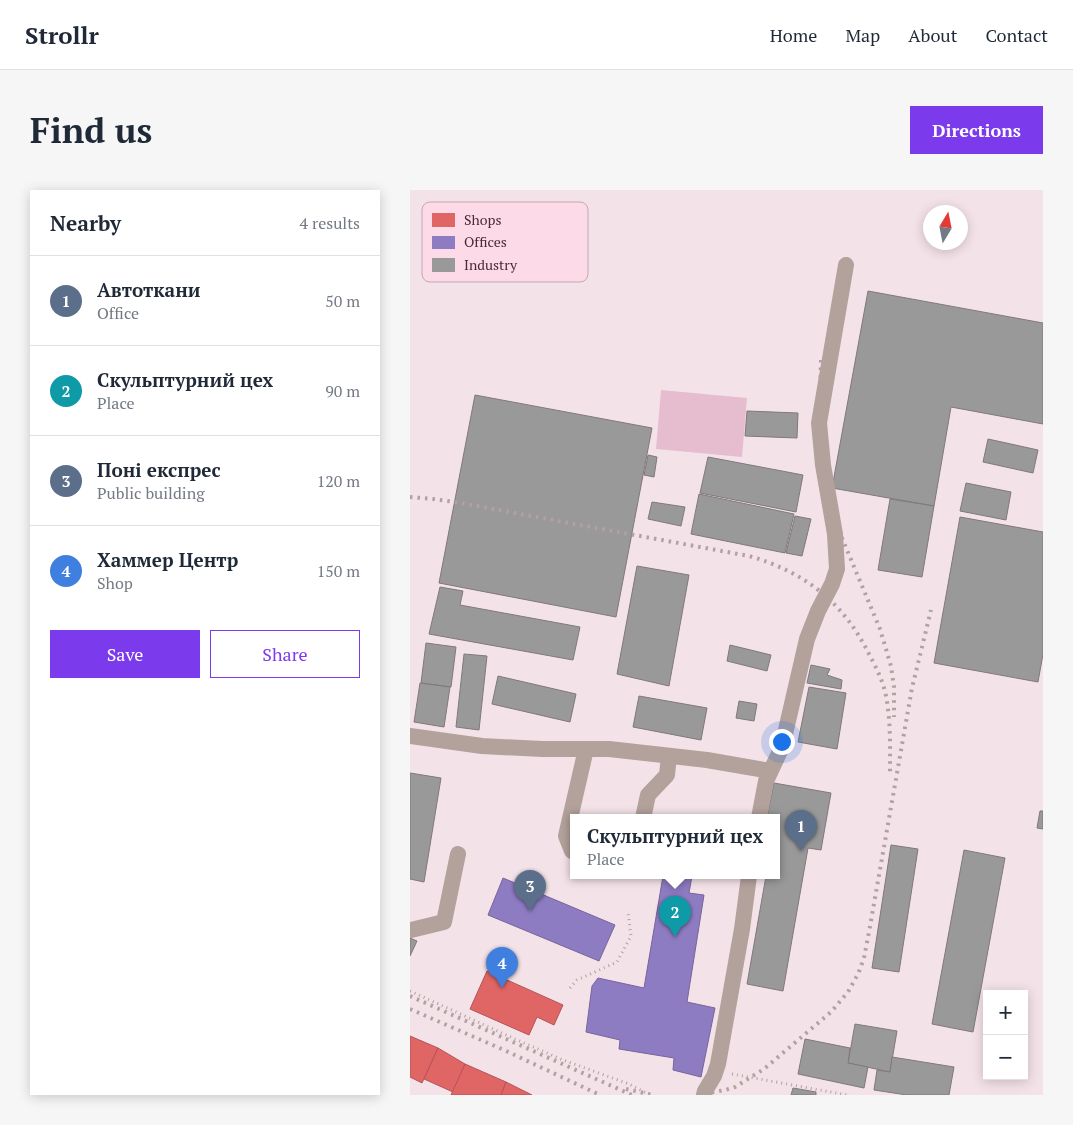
<!DOCTYPE html>
<meta charset="utf-8">
<style>
:root{--surface:#fff;--page:#f6f6f7;--text:#1f2937;--muted:#747a83;--line:#e0e1e3;--accent:#7c3aed}
body{margin:0;font-family:"PT Serif",serif;background:var(--page);color:var(--text)}
.controls{position:absolute;right:15px;bottom:15px;display:grid;overflow:hidden;border-radius:0px;box-shadow:0 2px 12px #0003}
.controls button{width:45px;height:45px;display:grid;place-items:center;padding:0;border:0;border-bottom:1px solid var(--line);background:var(--surface);color:var(--text);font:25px sans-serif}
.compass{position:absolute;left:513px;top:15px;width:45px;height:45px;border-radius:50%;background:var(--surface);box-shadow:0 2px 12px #0003;rotate:10deg}
.you{position:absolute;left:371px;top:551px;width:18px;height:18px;margin:-12px;border:4px solid #fff;border-radius:50%;background:#1a73e8;box-shadow:0 0 0 8px #1a73e833}
.badge{display:grid;place-items:center;width:32px;height:32px;border-radius:50%;background:var(--accent);color:#fff;font-size:16px;font-weight:700}
.pin{position:absolute;translate:-50% -41px;filter:drop-shadow(0 1px 2px #0008)}
.pin::after{content:'';position:absolute;top:26px;width:18px;height:15px;background:inherit;clip-path:polygon(0 0,100% 0,50% 100%)}
.popup{position:absolute;left:160px;top:624px;width:210px;height:65px;box-sizing:border-box;display:grid;place-content:center;border-radius:0px;background:var(--surface);filter:drop-shadow(0 1px 4px #0005);font-size:16px;white-space:nowrap;color:var(--muted)}
.popup b{font-size:19px;color:var(--text)}
.popup::after{content:'';position:absolute;left:50%;top:100%;margin-left:-10px;border:10px solid transparent;border-top-color:var(--surface)}
.list{margin:0;padding:0;list-style:none}
h2{display:flex;justify-content:space-between;align-items:center;height:65px;margin:0;padding:0 20px;font-size:21px}
h2 small{font-size:16px;font-weight:400;color:var(--muted)}
.list li{display:grid;grid-template-columns:32px 1fr auto;gap:15px;align-items:center;box-sizing:border-box;height:90px;padding:0 20px;border-top:1px solid var(--line)}
.list b{display:block;font-size:19px;white-space:nowrap}
.list p{margin:0;font-size:16px;white-space:nowrap;color:var(--muted)}
.list em{font-size:16px;font-style:normal;color:var(--muted)}
.actions{display:flex;gap:10px;padding:15px 20px}
.actions a{flex:1;padding:11px 0;border:1px solid var(--accent);border-radius:0px;text-align:center;font-size:18px;color:var(--accent)}
.actions .main{background:var(--accent);color:#fff}
.map{position:relative;flex:none;width:633px;height:905px;overflow:hidden;border-radius:0px}
header{display:flex;align-items:center;gap:30px;box-sizing:border-box;height:70px;padding:0 25px;background:var(--surface);border-bottom:1px solid var(--line)}
header strong{font-size:24px}
nav{display:flex;gap:28px;margin-inline-start:auto;font-size:18px}
.intro{display:flex;align-items:center;justify-content:space-between;box-sizing:border-box;height:120px;padding:0 30px}
h1{margin:0;font-size:35px}
.button{padding:12px 22px;border-radius:0px;background:var(--accent);color:#fff;font-size:18px;font-weight:700}
main{display:flex;gap:30px;padding:0 30px}
aside{flex:1;background:var(--surface);border-radius:0px;box-shadow:0 2px 12px #0003}
.map>svg:first-child{display:block}
</style>
<header>
<strong>Strollr</strong>
<nav><a>Home</a><a>Map</a><a>About</a><a>Contact</a></nav>
</header>
<div class="intro"><h1>Find us</h1><a class="button">Directions</a></div>
<main>
<aside>
<h2>Nearby<small>4 results</small></h2>
<ul class="list">
<li><span class="badge" style="background:#5c6f8a">1</span><div><b>Автоткани</b><p>Office</p></div><em>50 m</em></li>
<li><span class="badge" style="background:#0f9aa8">2</span><div><b>Скульптурний цех</b><p>Place</p></div><em>90 m</em></li>
<li><span class="badge" style="background:#5c6f8a">3</span><div><b>Поні експрес</b><p>Public building</p></div><em>120 m</em></li>
<li><span class="badge" style="background:#3f7fe0">4</span><div><b>Хаммер Центр</b><p>Shop</p></div><em>150 m</em></li>
</ul>
<div class="actions"><a class="main">Save</a><a>Share</a></div>
</aside>
<div class="map">
<svg width="633" height="905" viewBox="0 0 633 905">
<rect width="100%" height="100%" fill="#f4e2e9"/>
<path fill="#e6bdce" d="M251 200 337 208 332 267 246 259Z"/>
<g fill="#e06666" stroke="#b35458">
<path d="M77 781 153 815 144 835 127 827 119 845 60 819Z"/>
<path d="M0 846 28 858 12 893 0 887Z"/>
<path d="M28 858 55 874 43 902 14 889Z"/>
<path d="M55 874 96 892 91 905H41Z"/>
<path d="M96 892 122 905H91Z"/>
</g>
<g fill="#8e7cc3" stroke="#7a6399">
<path d="M253 686H282L279 703 294 705 277 812 305 818 291 887 263 880 264 868 209 859 210 850 176 842 182 796 188 788 234 798Z"/>
<path d="M93 688 205 735 189 771 78 725Z"/>
</g>
<g fill="#999" stroke="#81787c">
<path d="M458 101 633 133V234L541 217 524 316 422 298Z"/>
<path d="M65 205 242 238 206 427 29 393Z"/>
<path d="M337 221 388 223 387 248 335 246Z"/>
<path d="M578 249 628 260 623 283 573 272Z"/>
<path d="M238 265 247 267 244 287 234 285Z"/>
<path d="M298 267 393 285 386 322 290 303Z"/>
<path d="M556 293 601 302 596 330 550 321Z"/>
<path d="M289 304 384 324 375 363 281 344Z"/>
<path d="M480 309 524 316 512 387 468 380Z"/>
<path d="M242 312 275 317 271 336 238 329Z"/>
<path d="M385 326 401 329 392 366 376 363Z"/>
<path d="M550 327 633 342V464L628 492 524 473Z"/>
<path d="M227 376 279 385 259 496 207 484Z"/>
<path d="M30 397 53 401 50 415 170 437 163 470 19 444Z"/>
<path d="M16 453 46 457 41 497 11 493Z"/>
<path d="M320 455 361 465 357 481 317 471Z"/>
<path d="M54 464 77 466 69 540 46 537Z"/>
<path d="M401 475 420 479 417 485 432 490 431 499 397 493Z"/>
<path d="M88 486 166 504 160 532 82 514Z"/>
<path d="M10 493 40 497 34 537 4 532Z"/>
<path d="M399 497 436 503 427 559 388 552Z"/>
<path d="M229 506 297 518 291 550 223 537Z"/>
<path d="M329 511 347 514 344 531 326 528Z"/>
<path d="M0 583 31 588 14 692 0 689Z"/>
<path d="M364 593 421 603 411 660 398 658 373 801 337 794 356 686H366V628H357Z"/>
<path d="M630 621H633V639L627 638Z"/>
<path d="M481 655 508 659 489 782 462 778Z"/>
<path d="M554 660 595 668 563 842 522 834Z"/>
<path d="M0 748 7 751 0 766Z"/>
<path d="M445 834 487 841 480 882 438 873Z"/>
<path d="M395 849 440 858 438 873 458 877 454 898 388 884Z"/>
<path d="M482 867 544 877 539 905H497L464 900 467 880 480 882Z"/>
<path d="M383 898 406 902V905H381Z"/>
</g>
<g fill="none" stroke-linecap="round" stroke-linejoin="round">
<g stroke="#b2a19e" stroke-width="3" stroke-dasharray="1 4" stroke-linecap="butt">
<path d="M160 798 167 790 207 772 221 746 218 722"/>
<path d="M0 801 105 849 153 870 219 894 240 905"/>
<path d="M322 884 437 905"/>
</g>
<g stroke="#b3a19b" stroke-width="16">
<path d="M0 546 72 556 132 559H199L297 570 360 581"/>
<path d="M233 628 238 605 257 585 259 566"/>
<path d="M349 628 356 591 372 557 397 449 408 421 422 394 427 379 425 344 413 275 409 233 436 75"/>
<path d="M164 662 162 661 156 646 176 559"/>
<path d="M0 740H1L34 732 48 664"/>
<path d="M294 905 295 901 304 886 308 874 332 739 339 686"/>
</g>
<g stroke="#b3a1a0" stroke-width="4" stroke-dasharray="2.5 5" stroke-linecap="butt">
<path d="M411 170 409 233 416 287 427 336 470 439 481 476 484 497V527"/>
<path d="M0 307 23 309 45 312 339 366C395 382 433 412 459 464 466 477 473 491 476 506 481 532 480 560 480 586"/>
<path d="M0 806 222 905"/>
<path d="M0 819 94 860 190 905"/>
<path d="M216 899 243 905"/>
<path d="M287 905 315 900 325 897 354 879 421 822 438 802 448 784 454 768 459 742 502 498 521 420"/>
</g>
</g>
<rect x="12" y="12" width="166" height="80" rx="8" fill="#fcdae7" stroke="#c7a5b2" stroke-width="1"/>
<rect x="22" y="23" width="23" height="14" fill="#e06666"/>
<rect x="22" y="46" width="23" height="13" fill="#8e7cc3"/>
<rect x="22" y="68" width="23" height="14" fill="#999"/>
<g font-size="14" fill="#4a2a38">
<text x="54" y="35">Shops</text>
<text x="54" y="57">Offices</text>
<text x="54" y="80">Industry</text>
</g>
</svg>
<div class="controls">
<button>+</button>
<button>−</button>
</div>
<svg class="compass" viewBox="-18 -18 36 36"><path d="M0-13l5 13h-10z" fill="#e53935"/><path d="M0 13l5-13h-10z" fill="#747a83"/></svg>
<div class="you"></div>
<div class="pin badge" style="left:391px;top:661px;background:#5c6f8a">1</div>
<div class="pin badge" style="left:265px;top:747px;background:#0f9aa8">2</div>
<div class="popup"><b>Скульптурний цех</b>Place</div>
<div class="pin badge" style="left:120px;top:721px;background:#5c6f8a">3</div>
<div class="pin badge" style="left:92px;top:798px;background:#3f7fe0">4</div>
</div>
</main>
